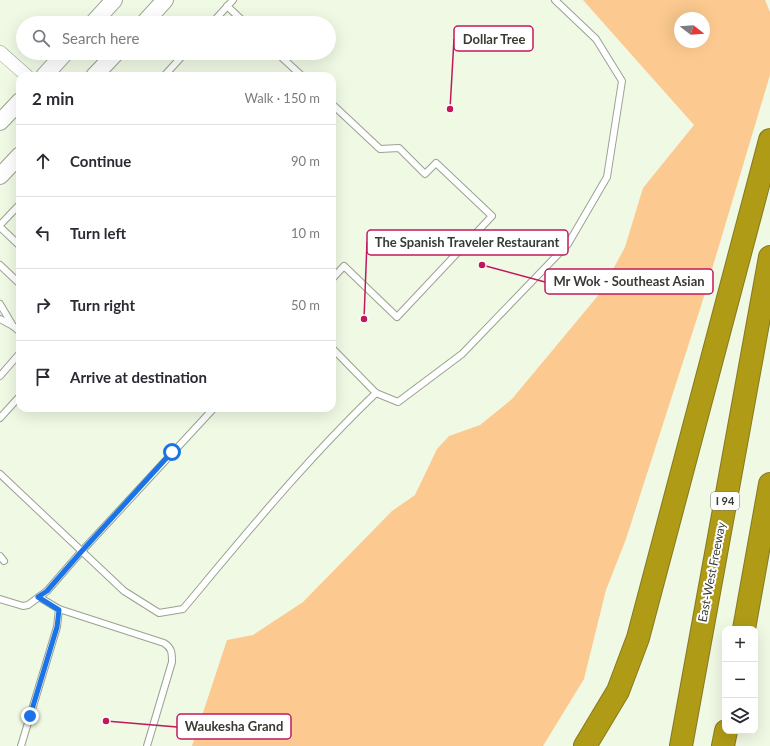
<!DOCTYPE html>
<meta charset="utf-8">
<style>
:root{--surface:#fff;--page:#f7f7f7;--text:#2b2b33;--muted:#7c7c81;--line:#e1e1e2}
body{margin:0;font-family:Lato,sans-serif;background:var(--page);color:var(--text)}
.controls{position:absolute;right:12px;bottom:12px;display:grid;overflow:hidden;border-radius:8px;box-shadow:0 4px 16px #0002}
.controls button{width:36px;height:36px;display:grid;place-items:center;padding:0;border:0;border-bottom:1px solid var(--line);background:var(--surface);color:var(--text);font:20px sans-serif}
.compass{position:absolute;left:674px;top:12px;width:36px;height:36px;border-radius:50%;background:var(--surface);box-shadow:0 4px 16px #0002;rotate:107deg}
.stop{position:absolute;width:12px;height:12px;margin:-9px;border:3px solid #1a73e8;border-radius:50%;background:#fff}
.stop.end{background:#1a73e8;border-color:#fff;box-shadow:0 1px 4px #0008}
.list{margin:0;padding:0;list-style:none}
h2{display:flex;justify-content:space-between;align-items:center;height:52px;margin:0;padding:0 16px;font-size:17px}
h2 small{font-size:13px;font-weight:400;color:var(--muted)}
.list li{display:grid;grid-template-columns:26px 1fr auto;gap:12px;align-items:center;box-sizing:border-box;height:72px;padding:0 16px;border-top:1px solid var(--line)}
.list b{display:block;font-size:15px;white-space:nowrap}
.list em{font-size:13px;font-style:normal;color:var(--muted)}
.icon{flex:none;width:22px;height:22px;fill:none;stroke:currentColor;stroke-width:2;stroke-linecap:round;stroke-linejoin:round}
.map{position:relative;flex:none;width:770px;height:746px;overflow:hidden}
.search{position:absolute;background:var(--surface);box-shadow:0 4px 16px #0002;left:16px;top:16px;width:320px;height:44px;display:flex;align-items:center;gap:10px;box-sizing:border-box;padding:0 14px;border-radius:22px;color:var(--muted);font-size:15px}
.panel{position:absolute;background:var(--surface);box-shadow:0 4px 16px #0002;left:16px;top:72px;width:320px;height:340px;border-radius:12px}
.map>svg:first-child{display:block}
</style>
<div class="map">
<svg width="770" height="746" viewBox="0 0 770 746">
<rect width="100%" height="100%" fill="#eff9e4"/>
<path fill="#fcca90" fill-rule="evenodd" d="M583 0H765L770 12V75L701 306 626 539 606 590 584 679 543 746H192L227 640 253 635 303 602 392 511 415 495 437 449 449 436 480 425 512 399 601 292 625 247 643 188 694 125ZM680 18H704V42H680Z"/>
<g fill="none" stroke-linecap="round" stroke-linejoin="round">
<defs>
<g id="service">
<path d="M227 6 245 23"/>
<path d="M212 23 233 0"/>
<path d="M277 53 302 76"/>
<path d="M164 76 185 53"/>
<path d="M332 104 380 149 399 148 425 174 436 163 492 216 397 317 344 266 332 279"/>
<path d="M0 225 20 204"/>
<path d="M0 227 20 246"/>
<path d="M0 265 20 284"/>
<path d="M0 304 13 326"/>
<path d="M0 319 13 326 20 332"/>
<path d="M332 348 376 393 398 402 462 354 568 244 607 177 622 81 596 39 555 0"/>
<path d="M0 376 20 353"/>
<path d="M0 418 20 396"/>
<path d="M0 474 124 591 159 613 183 609C245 535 306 460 376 393"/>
<path d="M0 556 4 561"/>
<path d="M0 599 23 606 28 605 47 591 81 552 214 408"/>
<path d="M59 609 164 643C172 648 172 653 172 662L147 746"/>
<path d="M21 746 57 627 59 609 39 597"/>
</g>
<path id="minor" d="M0 52 27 76"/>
<g id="tertiary">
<path d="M93 23 114 0"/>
<path d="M144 23 165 0"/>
<path d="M44 76 65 53"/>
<path d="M94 76 116 53"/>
<path d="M0 122 20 101"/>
<path d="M0 176 20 155"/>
</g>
<g id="motorway">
<path d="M744 629 770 484"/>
<path d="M585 746 618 691 638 638 770 140"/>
<path d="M681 746 770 257"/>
<path d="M723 746 726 731"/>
</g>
</defs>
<use href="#service" stroke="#99a390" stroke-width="8"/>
<use href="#minor" stroke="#99a390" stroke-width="14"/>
<use href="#tertiary" stroke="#99a390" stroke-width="18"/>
<use href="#motorway" stroke="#857920" stroke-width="24"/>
<use href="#service" stroke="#fff" stroke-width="6"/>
<use href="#minor" stroke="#fff" stroke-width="13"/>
<use href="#tertiary" stroke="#fff" stroke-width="16"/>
<use href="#motorway" stroke="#af9b16" stroke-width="22"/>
</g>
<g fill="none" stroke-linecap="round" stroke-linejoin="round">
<path stroke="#1a73e8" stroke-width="5" d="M30 716 57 627 59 610 38 597 47 591 81 552 172 452"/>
</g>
<g text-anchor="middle" stroke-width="4" stroke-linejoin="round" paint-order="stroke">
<rect fill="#fff" stroke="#737670" stroke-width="1" x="711" y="492" width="28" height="18" rx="3"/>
<g font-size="11" font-weight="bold" fill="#373b33">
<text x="725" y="505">I 94</text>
</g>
<g font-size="12" fill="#373b33" stroke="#fff">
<text transform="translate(712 572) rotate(-79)" y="4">East-West Freeway</text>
</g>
</g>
<path fill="none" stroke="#c2185b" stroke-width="1.5" d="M450 109L454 39M364 319L367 242M482 265L545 282M106 721L177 727"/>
<g fill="#c2185b" stroke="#fff" stroke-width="1.5">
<circle cx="450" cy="109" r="4"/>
<circle cx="364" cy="319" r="4"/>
<circle cx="482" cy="265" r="4"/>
<circle cx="106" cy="721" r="4"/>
</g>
<g fill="#fff" stroke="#c2185b" stroke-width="1.5">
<rect x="454" y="26" width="79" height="25" rx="4"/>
<rect x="367" y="230" width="201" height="25" rx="4"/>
<rect x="545" y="269" width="168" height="25" rx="4"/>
<rect x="177" y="714" width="114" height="25" rx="4"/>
</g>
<g font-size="13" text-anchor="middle" font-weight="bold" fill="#373b33">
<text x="494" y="44">Dollar Tree</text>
<text x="467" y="247">The Spanish Traveler Restaurant</text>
<text x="629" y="286">Mr Wok - Southeast Asian</text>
<text x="234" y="731">Waukesha Grand</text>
</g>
</svg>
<div class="controls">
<button>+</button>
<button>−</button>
<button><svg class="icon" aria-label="layers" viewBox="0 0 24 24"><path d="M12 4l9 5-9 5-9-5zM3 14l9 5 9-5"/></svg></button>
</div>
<svg class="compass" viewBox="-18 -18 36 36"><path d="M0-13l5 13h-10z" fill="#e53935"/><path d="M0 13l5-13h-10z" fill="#7c7c81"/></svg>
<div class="stop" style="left:172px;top:452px"></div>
<div class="stop end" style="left:30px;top:716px"></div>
<div class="search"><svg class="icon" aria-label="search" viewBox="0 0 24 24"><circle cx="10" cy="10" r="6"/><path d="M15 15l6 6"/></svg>Search here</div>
<section class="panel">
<h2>2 min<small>Walk · 150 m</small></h2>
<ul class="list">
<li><svg class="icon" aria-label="ahead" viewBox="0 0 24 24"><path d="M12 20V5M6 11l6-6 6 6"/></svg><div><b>Continue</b></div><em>90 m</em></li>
<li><svg class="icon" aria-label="left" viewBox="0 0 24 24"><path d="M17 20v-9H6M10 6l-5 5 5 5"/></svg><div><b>Turn left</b></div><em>10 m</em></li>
<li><svg class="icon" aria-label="right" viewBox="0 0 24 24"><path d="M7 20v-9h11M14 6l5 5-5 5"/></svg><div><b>Turn right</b></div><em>50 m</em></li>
<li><svg class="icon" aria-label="arrive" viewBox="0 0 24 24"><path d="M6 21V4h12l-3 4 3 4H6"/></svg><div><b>Arrive at destination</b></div></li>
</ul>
</section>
</div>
